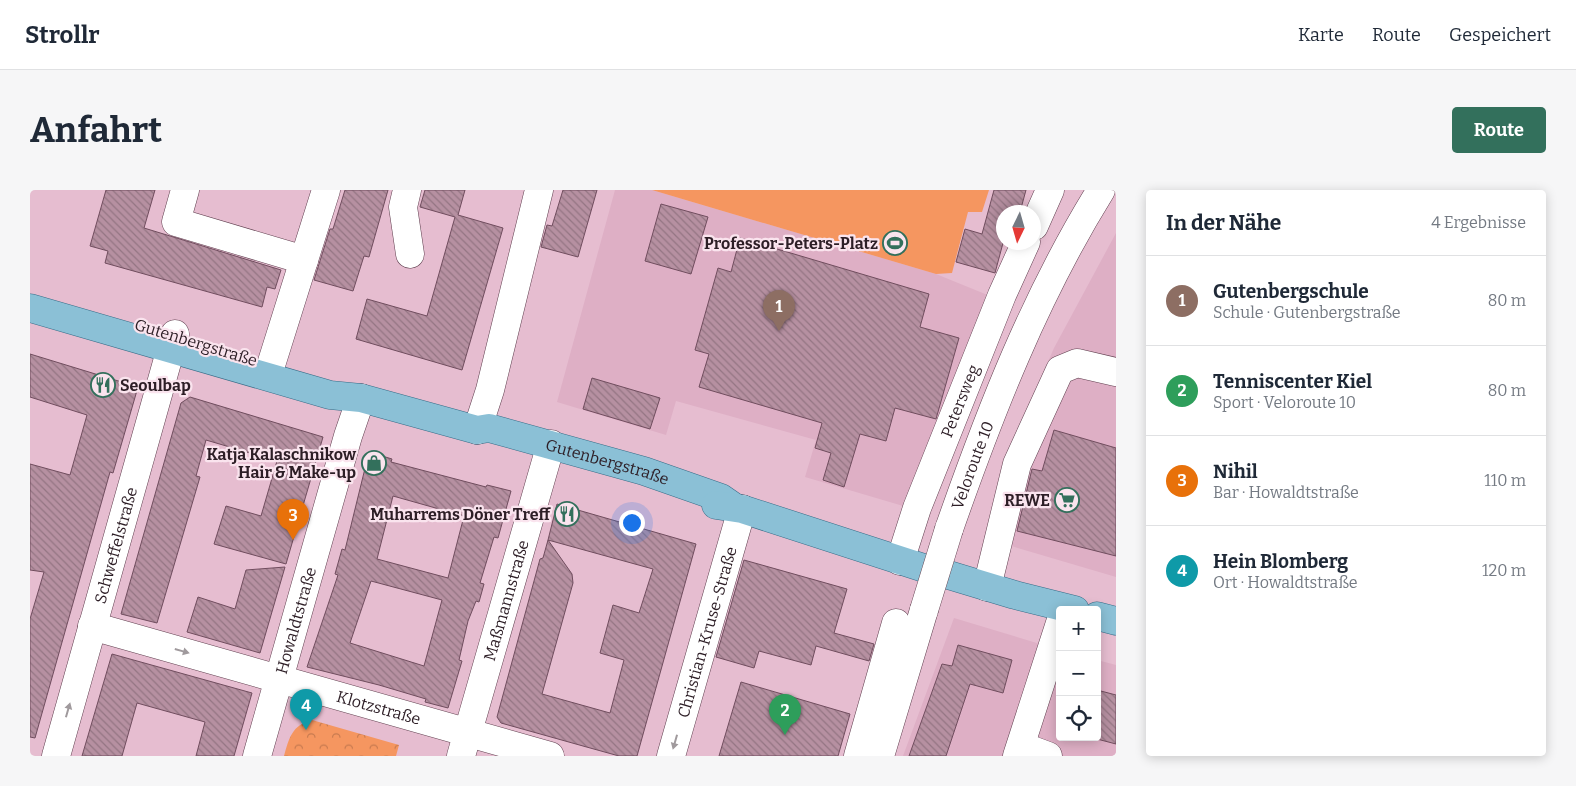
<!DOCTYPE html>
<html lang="de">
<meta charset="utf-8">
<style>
:root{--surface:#fff;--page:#f6f6f7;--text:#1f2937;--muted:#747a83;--line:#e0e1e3;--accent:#33705c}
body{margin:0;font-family:Bitter,serif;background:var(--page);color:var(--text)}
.controls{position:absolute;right:15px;bottom:15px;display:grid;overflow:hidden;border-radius:5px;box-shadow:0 2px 12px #0003}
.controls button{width:45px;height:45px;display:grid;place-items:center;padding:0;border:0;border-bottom:1px solid var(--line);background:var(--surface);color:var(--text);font:25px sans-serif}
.compass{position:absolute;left:966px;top:15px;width:45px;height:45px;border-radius:50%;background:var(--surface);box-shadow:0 2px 12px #0003;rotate:185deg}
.you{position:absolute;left:601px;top:332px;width:18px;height:18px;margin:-12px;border:4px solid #fff;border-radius:50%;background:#1a73e8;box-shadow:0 0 0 8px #1a73e833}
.badge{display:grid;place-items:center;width:32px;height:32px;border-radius:50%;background:var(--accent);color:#fff;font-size:16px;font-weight:700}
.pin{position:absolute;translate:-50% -41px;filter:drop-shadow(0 1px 2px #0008)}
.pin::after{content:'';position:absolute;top:26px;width:18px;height:15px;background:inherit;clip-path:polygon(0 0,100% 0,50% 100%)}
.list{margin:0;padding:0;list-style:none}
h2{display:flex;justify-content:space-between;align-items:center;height:65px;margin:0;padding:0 20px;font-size:21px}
h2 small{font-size:16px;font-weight:400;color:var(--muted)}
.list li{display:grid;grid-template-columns:32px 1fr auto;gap:15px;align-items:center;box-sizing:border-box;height:90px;padding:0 20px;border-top:1px solid var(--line)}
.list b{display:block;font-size:19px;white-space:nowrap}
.list p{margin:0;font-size:16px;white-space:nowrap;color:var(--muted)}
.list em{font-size:16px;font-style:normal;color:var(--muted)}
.icon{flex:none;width:28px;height:28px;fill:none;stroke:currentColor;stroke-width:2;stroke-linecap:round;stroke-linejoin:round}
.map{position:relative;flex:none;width:1086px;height:566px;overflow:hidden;border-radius:5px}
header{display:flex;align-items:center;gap:30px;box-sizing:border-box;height:70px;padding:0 25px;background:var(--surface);border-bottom:1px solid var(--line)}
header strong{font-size:24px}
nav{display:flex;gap:28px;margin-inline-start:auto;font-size:18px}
.intro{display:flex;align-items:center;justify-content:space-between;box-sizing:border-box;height:120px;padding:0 30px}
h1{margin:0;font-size:35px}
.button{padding:12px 22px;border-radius:5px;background:var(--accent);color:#fff;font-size:18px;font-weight:700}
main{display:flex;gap:30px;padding:0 30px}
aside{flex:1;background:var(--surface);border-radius:5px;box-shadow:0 2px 12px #0003}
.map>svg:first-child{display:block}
</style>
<header>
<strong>Strollr</strong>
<nav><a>Karte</a><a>Route</a><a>Gespeichert</a></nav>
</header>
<div class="intro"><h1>Anfahrt</h1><a class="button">Route</a></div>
<main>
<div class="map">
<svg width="1086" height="566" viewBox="0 0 1086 566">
<defs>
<pattern id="park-crowns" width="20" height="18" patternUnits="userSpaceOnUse" patternTransform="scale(1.25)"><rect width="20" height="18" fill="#f59660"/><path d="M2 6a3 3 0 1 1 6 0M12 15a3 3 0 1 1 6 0" fill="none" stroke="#c77a4f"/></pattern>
<pattern id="building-back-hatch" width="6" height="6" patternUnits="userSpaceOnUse" patternTransform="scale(1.25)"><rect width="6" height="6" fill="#b690a1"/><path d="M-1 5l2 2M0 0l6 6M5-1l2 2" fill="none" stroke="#947583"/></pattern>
</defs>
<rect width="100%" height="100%" fill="#e6bdd0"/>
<g fill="#deafc5">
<path d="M585 0H622L906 84 965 108 880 318 775 287 786 250 646 211 636 245 527 212Z"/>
<path d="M1086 43V387L954 348 975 271 1024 158Z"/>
<path d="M924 428 1030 460V547H1067V470L1086 475V566H873Z"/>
</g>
<path fill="url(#park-crowns)" d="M282 530 369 555 366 566H254C259 548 262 535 282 530Z"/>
<path fill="#f59660" d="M622 0H959L952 22H938L922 83 906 84Z"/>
<g fill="url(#building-back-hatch)" stroke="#704d5e" fill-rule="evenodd">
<path d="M76 0H125L114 38 251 80 245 99 237 97 232 117 75 73 78 61 60 56Z"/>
<path d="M315 0H358L339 67 334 66 323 101 284 90 300 39H303Z"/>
<path d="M395 0H435L428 25 473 38 432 180 326 149 337 109 397 126 425 27 390 17Z"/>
<path d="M533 0H567L548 67 511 57 517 35 522 36Z"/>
<path d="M964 0H996L990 22H974V52H979L973 53 965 83 926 72 935 39 952 44Z"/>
<path d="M631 14 678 27 661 84 615 71Z"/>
<path d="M710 48 899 104 890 137 929 148 906 229 865 218 856 251 830 244 814 297 793 290 801 263 785 258 792 233 669 197 679 164 665 160 688 78 701 82Z"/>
<path d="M0 164 108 197 83 283 80 282 5 548 0 547V429L14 382 0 380V274L40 285 57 225 0 207Z"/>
<path d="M562 188 630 208 620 239 553 219Z"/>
<path d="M160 207 293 247 256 374 184 354 196 316 231 326 247 271 176 250 166 286 170 287 127 433 91 424 151 213Z"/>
<path d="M1024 240 1086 258V366L987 341 1002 279 1012 281Z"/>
<path d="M339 262 362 269 361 272 456 297 457 295 481 301 468 348 464 347 450 393 454 394 449 412 446 411 438 431 429 470 432 471 418 518 395 512 396 509 349 495 277 477 308 385 305 384 312 359 315 360ZM363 306 434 326 418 388 347 369ZM341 391 412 410 394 476 320 453Z"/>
<path d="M527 314 666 354 607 566H589L553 556 471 533 467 527 510 369 513 368 518 350 542 384 543 393 512 504 580 523 594 470 570 463 583 415 609 423 623 379 518 350Z"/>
<path d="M714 370 817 399 804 443 844 454 839 471 786 456 781 475 729 461 724 478 686 467Z"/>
<path d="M255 377 230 463 157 442 168 407 205 419 216 380Z"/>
<path d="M928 455 982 470 973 503 940 494 916 566H879L912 474 922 476Z"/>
<path d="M82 464 222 503 204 566H166L175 532 107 513 92 566H52Z"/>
<path d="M711 492 820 524 808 566H689Z"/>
<path d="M1067 500 1086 505V554L1067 549Z"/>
</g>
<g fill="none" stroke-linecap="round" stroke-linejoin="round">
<defs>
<g id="minor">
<path d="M155 0 146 32 274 70"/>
<path d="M377 0 373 17 380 64"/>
<path d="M1004 36 1020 0"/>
<path d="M241 175 296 0"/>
<path d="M447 240 460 200 509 0"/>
<path id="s1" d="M919 339C960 222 1005 106 1071 0"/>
<path id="s2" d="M870 371 887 318 972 105 996 52"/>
<path d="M957 397 987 274 1030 180 1047 173 1086 182"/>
<path id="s3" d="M62 436 520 566"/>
<path d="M991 556 1018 566"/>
<path id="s4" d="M26 566 145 144"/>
<path id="s5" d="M227 566 318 246 331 208"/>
<path id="s6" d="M431 566 521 254"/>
<path id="s7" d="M641 566 712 319"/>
<path d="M828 566 866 433"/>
<path d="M850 566 894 420"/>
<path d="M987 566 1030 433"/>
</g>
<g id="major">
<path id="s8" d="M0 118 300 205 331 208 447 240 459 238 614 281 691 308 704 317"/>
<path d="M686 315 712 319 900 380"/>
<path d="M912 383 985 405 1045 420"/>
<path d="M1067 426 1086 431"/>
</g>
</defs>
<use href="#minor" stroke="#614050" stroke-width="29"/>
<use href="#major" stroke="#376c87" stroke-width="29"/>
<use href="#minor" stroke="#fff" stroke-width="28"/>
<use href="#major" stroke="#8bc0d6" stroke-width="28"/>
<defs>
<path id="minor-bridge" d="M894 420 919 339"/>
</defs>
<use href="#minor-bridge" stroke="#614050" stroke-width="29" stroke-linecap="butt"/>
<use href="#minor-bridge" stroke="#fff" stroke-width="28"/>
</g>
<defs><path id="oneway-solid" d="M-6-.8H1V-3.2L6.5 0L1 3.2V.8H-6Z" transform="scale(1.25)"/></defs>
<g fill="#a09a9d">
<use href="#oneway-solid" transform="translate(152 461) rotate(16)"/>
<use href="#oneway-solid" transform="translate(38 520) rotate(-74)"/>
<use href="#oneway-solid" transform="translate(645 552) rotate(106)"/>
</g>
<defs>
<symbol id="stadium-ring" viewBox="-11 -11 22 22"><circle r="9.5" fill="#fae4ee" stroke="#33705c" stroke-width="1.5"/><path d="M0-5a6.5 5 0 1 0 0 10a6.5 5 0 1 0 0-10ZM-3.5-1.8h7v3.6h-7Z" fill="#33705c"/></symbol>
<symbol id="restaurant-ring" viewBox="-11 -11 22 22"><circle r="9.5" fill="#fae4ee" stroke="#33705c" stroke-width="1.5"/><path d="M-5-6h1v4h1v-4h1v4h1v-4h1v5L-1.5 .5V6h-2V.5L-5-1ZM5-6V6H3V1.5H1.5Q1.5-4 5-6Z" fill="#33705c"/></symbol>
<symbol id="shop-ring" viewBox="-11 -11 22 22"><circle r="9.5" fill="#fae4ee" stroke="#33705c" stroke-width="1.5"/><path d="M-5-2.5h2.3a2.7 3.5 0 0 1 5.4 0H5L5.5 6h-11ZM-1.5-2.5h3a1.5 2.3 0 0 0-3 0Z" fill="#33705c"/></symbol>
<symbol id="supermarket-ring" viewBox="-11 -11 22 22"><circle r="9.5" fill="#fae4ee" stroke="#33705c" stroke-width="1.5"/><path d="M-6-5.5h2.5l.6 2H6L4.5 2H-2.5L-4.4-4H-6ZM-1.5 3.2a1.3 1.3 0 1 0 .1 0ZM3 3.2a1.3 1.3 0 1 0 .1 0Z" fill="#33705c"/></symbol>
</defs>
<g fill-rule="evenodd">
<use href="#stadium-ring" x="851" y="39" width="28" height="28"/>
<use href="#restaurant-ring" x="59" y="181" width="28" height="28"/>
<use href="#shop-ring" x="330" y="259" width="28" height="28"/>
<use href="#supermarket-ring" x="1023" y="296" width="28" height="28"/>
<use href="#restaurant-ring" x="523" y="310" width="28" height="28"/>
</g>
<g text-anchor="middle" stroke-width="4.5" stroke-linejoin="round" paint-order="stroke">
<g font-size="16" font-weight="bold" fill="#2d1e26" stroke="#fae4ee" text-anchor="end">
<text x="848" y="59">Professor-Peters-Platz</text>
<text x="90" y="201" text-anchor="start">Seoulbap</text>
<text x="326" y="270">Katja Kalaschnikow<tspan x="326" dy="18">Hair &amp; Make-up</tspan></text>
<text x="1020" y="316">REWE</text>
<text x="520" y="330">Muharrems Döner Treff</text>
</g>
<g font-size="16" fill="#2d1e26" stroke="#fae4ee">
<text transform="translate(166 152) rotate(17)" y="6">Gutenbergstraße</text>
<text dy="6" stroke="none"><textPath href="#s2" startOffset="171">Petersweg</textPath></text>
<text dy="6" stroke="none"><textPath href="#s8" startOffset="599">Gutenbergstraße</textPath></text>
<text dy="6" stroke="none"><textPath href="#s1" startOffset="68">Veloroute 10</textPath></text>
<text dy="6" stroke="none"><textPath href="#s4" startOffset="219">Schweffelstraße</textPath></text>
<text dy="6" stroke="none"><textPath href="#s6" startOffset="162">Maßmannstraße</textPath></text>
<text dy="6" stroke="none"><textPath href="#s5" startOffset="141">Howaldtstraße</textPath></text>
<text dy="6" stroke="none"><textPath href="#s7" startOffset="129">Christian-Kruse-Straße</textPath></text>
<text dy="6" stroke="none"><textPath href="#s3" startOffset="298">Klotzstraße</textPath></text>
</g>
</g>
</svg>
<div class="controls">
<button>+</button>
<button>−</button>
<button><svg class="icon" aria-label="locate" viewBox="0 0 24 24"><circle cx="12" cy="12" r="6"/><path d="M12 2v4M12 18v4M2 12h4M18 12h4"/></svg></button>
</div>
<svg class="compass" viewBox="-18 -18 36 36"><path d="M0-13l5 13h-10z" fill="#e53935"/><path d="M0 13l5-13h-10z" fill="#747a83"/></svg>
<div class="you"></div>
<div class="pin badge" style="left:749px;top:141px;background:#8d6e63">1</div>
<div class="pin badge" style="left:755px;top:545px;background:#2e9e5b">2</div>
<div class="pin badge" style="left:263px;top:350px;background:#e8710a">3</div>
<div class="pin badge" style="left:276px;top:540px;background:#0f9aa8">4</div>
</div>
<aside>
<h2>In der Nähe<small>4 Ergebnisse</small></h2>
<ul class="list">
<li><span class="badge" style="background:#8d6e63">1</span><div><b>Gutenbergschule</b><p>Schule · Gutenbergstraße</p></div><em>80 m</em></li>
<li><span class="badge" style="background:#2e9e5b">2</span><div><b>Tenniscenter Kiel</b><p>Sport · Veloroute 10</p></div><em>80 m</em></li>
<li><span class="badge" style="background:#e8710a">3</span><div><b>Nihil</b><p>Bar · Howaldtstraße</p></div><em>110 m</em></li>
<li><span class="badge" style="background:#0f9aa8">4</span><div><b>Hein Blomberg</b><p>Ort · Howaldtstraße</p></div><em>120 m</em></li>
</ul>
</aside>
</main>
